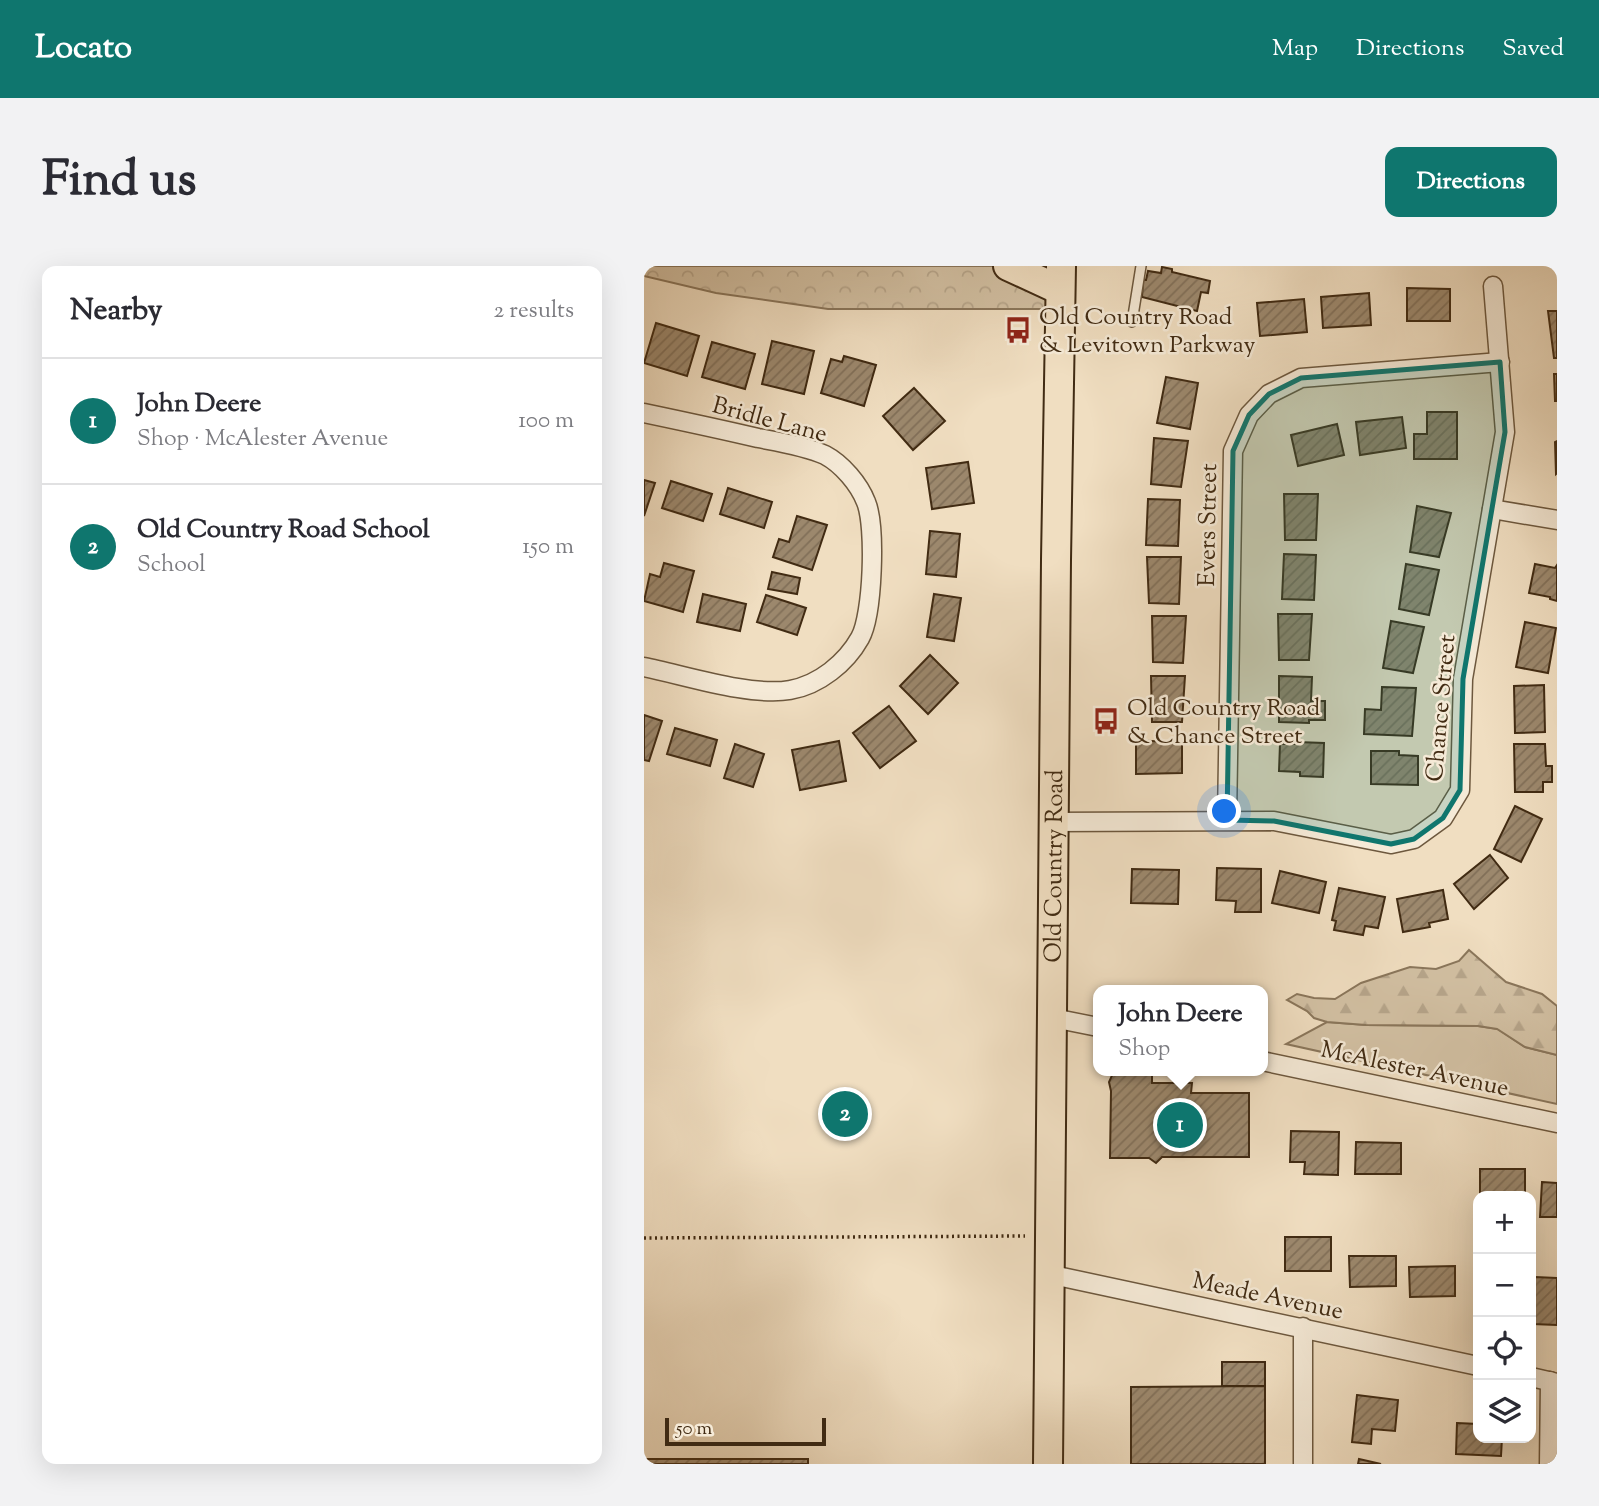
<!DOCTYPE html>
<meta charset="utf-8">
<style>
:root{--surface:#fff;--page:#f2f2f3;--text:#2b2b33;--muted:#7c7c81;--line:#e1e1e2;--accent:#0f766e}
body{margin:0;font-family:"Sorts Mill Goudy",serif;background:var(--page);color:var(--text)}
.controls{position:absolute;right:21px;bottom:21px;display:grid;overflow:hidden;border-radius:14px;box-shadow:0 7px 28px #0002}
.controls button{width:63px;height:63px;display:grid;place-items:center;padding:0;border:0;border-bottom:2px solid var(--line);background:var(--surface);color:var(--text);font:35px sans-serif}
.scale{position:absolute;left:21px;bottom:18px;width:161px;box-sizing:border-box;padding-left:7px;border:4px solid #412b13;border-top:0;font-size:19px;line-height:24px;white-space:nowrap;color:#412b13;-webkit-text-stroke:5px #f5ead7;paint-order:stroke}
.you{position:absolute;left:581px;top:546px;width:24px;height:24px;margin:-18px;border:5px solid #fff;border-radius:50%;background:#1a73e8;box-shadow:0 0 0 10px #1a73e833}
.badge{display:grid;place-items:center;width:46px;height:46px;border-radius:50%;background:var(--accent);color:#fff;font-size:23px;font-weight:700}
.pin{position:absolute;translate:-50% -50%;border:4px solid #fff;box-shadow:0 2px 7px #0006}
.popup{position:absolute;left:449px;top:719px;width:175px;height:91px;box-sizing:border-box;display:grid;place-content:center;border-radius:14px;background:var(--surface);filter:drop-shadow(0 2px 5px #0005);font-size:23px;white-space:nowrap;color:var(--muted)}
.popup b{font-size:26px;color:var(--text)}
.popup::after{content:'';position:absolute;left:50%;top:100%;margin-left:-14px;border:14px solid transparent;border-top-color:var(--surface)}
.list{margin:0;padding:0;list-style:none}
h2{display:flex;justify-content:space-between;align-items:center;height:91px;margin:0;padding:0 28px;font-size:30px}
h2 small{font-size:23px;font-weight:400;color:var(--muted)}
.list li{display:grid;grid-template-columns:46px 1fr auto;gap:21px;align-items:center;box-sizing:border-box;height:126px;padding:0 28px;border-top:2px solid var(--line)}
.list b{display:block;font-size:26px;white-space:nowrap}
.list p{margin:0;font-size:23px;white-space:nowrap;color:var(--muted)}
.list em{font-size:23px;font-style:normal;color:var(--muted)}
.icon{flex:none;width:38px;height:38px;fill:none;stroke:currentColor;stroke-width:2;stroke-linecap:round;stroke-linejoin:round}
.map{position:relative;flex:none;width:913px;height:1198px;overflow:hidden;border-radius:14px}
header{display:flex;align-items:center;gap:42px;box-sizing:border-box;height:98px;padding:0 35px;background:var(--accent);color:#fff}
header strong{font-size:33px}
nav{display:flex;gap:38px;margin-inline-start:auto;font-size:24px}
.intro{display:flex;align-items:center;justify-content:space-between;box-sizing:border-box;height:168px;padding:0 42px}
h1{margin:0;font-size:49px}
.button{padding:18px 32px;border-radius:14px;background:var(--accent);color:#fff;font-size:24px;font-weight:700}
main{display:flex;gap:42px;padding:0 42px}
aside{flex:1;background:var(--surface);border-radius:14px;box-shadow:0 7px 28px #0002}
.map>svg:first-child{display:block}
</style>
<header>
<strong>Locato</strong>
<nav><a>Map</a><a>Directions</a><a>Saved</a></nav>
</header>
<div class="intro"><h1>Find us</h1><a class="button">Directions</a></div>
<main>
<aside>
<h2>Nearby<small>2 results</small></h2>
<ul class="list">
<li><span class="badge">1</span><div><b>John Deere</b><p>Shop · McAlester Avenue</p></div><em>100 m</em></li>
<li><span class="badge">2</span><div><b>Old Country Road School</b><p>School</p></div><em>150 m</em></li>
</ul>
</aside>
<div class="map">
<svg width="913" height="1198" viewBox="0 0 913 1198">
<defs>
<pattern id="forest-firs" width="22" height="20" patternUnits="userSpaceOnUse" patternTransform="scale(1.75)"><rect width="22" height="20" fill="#d2c0a3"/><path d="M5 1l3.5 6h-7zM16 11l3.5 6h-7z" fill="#b6a58b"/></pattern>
<pattern id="park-crowns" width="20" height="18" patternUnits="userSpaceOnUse" patternTransform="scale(1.75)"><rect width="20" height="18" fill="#d2c0a3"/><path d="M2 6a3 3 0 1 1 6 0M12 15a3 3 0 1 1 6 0" fill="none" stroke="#b6a58b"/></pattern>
<pattern id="building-hatch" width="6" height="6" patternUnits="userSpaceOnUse" patternTransform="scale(1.75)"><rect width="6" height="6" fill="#9c886d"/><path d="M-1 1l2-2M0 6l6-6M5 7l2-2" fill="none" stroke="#816f58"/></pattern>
</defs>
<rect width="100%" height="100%" fill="#f0dec1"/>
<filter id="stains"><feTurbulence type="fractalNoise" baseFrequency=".00286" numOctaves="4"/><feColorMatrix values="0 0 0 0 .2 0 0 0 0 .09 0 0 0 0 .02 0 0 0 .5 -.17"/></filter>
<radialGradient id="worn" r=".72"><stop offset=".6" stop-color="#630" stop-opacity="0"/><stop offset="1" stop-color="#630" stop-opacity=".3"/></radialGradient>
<path fill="#d2c0a3" stroke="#8a765b" stroke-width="2" d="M683 756 722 759 834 760 854 763 881 781 913 789V838L642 778Z"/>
<path fill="url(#forest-firs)" stroke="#8a765b" stroke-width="2" d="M825 684 862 716 898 728 913 740V789L881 781 853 763 834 760 722 759 683 756 670 752 663 745 643 734 653 728 670 732 691 733 717 717 766 701 792 703 815 695Z"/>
<path fill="url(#park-crowns)" stroke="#8a765b" stroke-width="2" d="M0 0H412L413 43H184L72 27 0 10Z"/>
<g fill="url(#building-hatch)" stroke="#412b13" stroke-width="2">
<path d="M518 1 528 3V6L566 15 564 27 557 26 553 45 498 31 499 14H502L504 5 517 7Z"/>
<path d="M763 22 806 23V55H763Z"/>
<path d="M725 27 727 59 679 62 677 31Z"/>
<path d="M660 33 663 66 616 70 613 37Z"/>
<path d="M904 45H913V92H910Z"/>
<path d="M12 57 55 70 43 110 0 97Z"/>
<path d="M128 75 170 85 160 128 118 118Z"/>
<path d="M68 76 111 88 101 123 58 111Z"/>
<path d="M200 90 232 99 220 140 177 127 187 93 198 96Z"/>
<path d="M910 108H913V135H911Z"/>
<path d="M522 111 554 117 546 163 513 157Z"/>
<path d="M270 122 301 155 269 184 239 150Z"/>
<path d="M783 146H813V193H770V168H783Z"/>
<path d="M758 151 762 182 716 189 712 156Z"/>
<path d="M693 158 700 189 654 200 647 169Z"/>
<path d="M510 172 544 175 537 221 507 218Z"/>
<path d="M913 175V207L912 208 911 176Z"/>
<path d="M324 196 330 237 288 243 282 202Z"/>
<path d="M0 214 11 217 0 250Z"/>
<path d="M27 215 68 228 59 255 18 242Z"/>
<path d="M84 222 128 236 120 262 76 248Z"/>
<path d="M640 228H674L672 274H641Z"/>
<path d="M504 233 536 234 534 280 502 279Z"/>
<path d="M773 240 807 247 795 291 766 286Z"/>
<path d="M153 250 183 259 168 304 129 291 135 273 145 276Z"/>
<path d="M286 265 316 268 312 311 282 308Z"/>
<path d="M640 288 672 289 670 334 638 333Z"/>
<path d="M503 291H537L535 338 505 337Z"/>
<path d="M20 297 50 305 39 346 0 335 6 308 16 311Z"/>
<path d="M762 298 795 304 785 349 755 343Z"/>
<path d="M891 298 911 302 913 299V335L906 333V331L885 327Z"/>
<path d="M128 306 156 312 153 328 124 323Z"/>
<path d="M59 328 102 338 96 365 53 356Z"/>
<path d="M290 328 317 332 310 375 283 371Z"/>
<path d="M122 329 162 342 153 369 113 356Z"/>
<path d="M634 348H668L665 394H635Z"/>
<path d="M508 350H542L539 397 509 396Z"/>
<path d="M747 355 780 361 769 407 739 402Z"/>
<path d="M881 356 912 362 904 407 872 401Z"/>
<path d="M286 389 314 417 284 448 256 420Z"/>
<path d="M507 410H541L538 456H508Z"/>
<path d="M635 410 668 411 667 435H681V454H665V457L635 456Z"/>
<path d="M900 419 901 466 871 467 870 420Z"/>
<path d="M738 421 772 422 768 470 720 468 721 443 737 444Z"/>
<path d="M245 440 272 475 236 502 209 467Z"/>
<path d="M0 449 18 455 5 495 0 494Z"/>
<path d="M31 462 73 474 66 500 23 488Z"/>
<path d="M492 474 538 477V507L492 508Z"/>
<path d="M195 475 202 515 156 524 148 484Z"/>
<path d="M653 476 680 477 679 511 656 510V506L635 505 636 478H653Z"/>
<path d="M91 478 120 488 109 521 80 512Z"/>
<path d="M870 478H901L902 500H908V516H899V526H871Z"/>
<path d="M727 485H755V489L774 490V519L727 518Z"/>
<path d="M871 540 898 553 877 596 850 583Z"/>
<path d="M846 589 864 612 830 643 810 618Z"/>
<path d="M573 602 617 603V646H591L592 635 572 634Z"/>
<path d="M488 603 535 604 534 638 487 637Z"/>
<path d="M636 605 682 616 675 647 628 637Z"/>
<path d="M695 622 741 631 734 662 721 660 719 669 690 664 692 655 688 654Z"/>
<path d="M799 624 804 653 785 657 786 661 759 666 753 633Z"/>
<path d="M470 805 508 806V817H548L547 827H605V891H518L512 897 505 892H466L467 825 465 816Z"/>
<path d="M647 865 695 866 694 909 660 908 661 896H646Z"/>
<path d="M712 876 757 877V908H711Z"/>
<rect x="836" y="903" width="45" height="27"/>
<path d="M898 916 913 917V951H896Z"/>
<rect x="641" y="971" width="46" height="34"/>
<path d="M705 990H752V1020L706 1021Z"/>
<path d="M811 1000V1030L766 1031 765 1001Z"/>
<rect x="830" y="1007" width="4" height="37"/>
<path d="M891 1011 913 1012V1059L889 1058Z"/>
<rect x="578" y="1096" width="43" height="24"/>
<path d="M621 1120V1198H487V1121Z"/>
<path d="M713 1129 754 1134 751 1165 728 1163 727 1178 708 1176Z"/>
<path d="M813 1157 834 1158V1172H858L857 1190 812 1188Z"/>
<rect x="0" y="1193" width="164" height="5"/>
<path d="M715 1193 737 1198H714Z"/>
</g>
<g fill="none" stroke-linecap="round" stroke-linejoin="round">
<defs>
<path id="lane" d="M488 56 497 0"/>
<g id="street">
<path d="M0 147C38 155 76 163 114 172 135 176 161 180 181 189 198 198 215 218 222 236 232 260 229 349 216 372 202 397 175 419 146 424 107 431 40 409 0 401"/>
<path d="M848 243 913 254"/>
<path d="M583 554 589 185 605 149 625 128 657 112 856 96"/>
<path d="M409 556 630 555 747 578 770 573 799 552 816 524 819 413 861 166 849 20"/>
<path d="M409 752 454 761"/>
<path d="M618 795 913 857"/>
<path d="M404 1008 834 1100"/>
<path d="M887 1111 913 1117"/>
<path d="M659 1198V1061"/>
<path d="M905 1198 906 1115"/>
</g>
<g id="primary">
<path d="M364 0 416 24"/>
<path id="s1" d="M404 1198 412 294 417 0"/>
</g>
</defs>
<use href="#lane" stroke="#6d583e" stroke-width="12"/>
<use href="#street" stroke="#6d583e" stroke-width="21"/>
<use href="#primary" stroke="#412b13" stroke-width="32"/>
<path stroke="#412b13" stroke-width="3.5" stroke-dasharray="2 3.5" stroke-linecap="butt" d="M0 972 381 970"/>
<use href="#lane" stroke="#f5ead7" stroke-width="9"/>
<use href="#street" stroke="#f5ead7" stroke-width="18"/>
<use href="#primary" stroke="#f0dec1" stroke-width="28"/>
</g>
<path fill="#0f766e" fill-opacity="0.2" stroke="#0f766e" stroke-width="5" stroke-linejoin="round" d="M856 96 861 166 819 413 816 524 799 552 770 573 747 578 630 555 583 554 589 185 605 149 625 128 657 112Z"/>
<defs>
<symbol id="bus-bare" viewBox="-9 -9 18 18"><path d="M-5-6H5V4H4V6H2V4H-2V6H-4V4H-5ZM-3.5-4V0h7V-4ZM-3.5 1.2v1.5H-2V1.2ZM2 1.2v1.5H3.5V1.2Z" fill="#8f2418" stroke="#f5ead7" stroke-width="2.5" paint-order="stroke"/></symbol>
</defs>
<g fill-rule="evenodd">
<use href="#bus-bare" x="355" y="45" width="38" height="38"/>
<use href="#bus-bare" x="443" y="436" width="38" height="38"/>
</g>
<g text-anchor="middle" stroke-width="5" stroke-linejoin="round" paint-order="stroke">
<g font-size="24" fill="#412b13" stroke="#f5ead7" text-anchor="start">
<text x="395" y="58">Old Country Road<tspan x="395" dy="28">&amp; Levitown Parkway</tspan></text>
<text x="483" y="449">Old Country Road<tspan x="483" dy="28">&amp; Chance Street</tspan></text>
</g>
<g font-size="24" fill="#412b13" stroke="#f5ead7">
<text transform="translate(126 153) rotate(15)" y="8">Bridle Lane</text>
<text transform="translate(563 259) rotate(-89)" y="8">Evers Street</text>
<text transform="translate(796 442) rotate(-85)" y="8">Chance Street</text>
<text dy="8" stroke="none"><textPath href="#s1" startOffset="598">Old Country Road</textPath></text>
<text transform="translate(771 802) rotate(12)" y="8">McAlester Avenue</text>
<text transform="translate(624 1029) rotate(12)" y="8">Meade Avenue</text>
</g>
</g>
<rect width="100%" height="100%" filter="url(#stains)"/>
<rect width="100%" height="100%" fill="url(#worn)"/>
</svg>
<div class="controls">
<button>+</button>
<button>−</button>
<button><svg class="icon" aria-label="locate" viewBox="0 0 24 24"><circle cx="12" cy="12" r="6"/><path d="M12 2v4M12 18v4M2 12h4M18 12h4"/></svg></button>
<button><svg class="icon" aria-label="layers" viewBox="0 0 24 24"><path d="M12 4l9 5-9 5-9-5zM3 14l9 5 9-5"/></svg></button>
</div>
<div class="scale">50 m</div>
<div class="you"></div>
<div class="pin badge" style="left:536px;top:859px">1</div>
<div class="popup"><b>John Deere</b>Shop</div>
<div class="pin badge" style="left:201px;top:848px">2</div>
</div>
</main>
